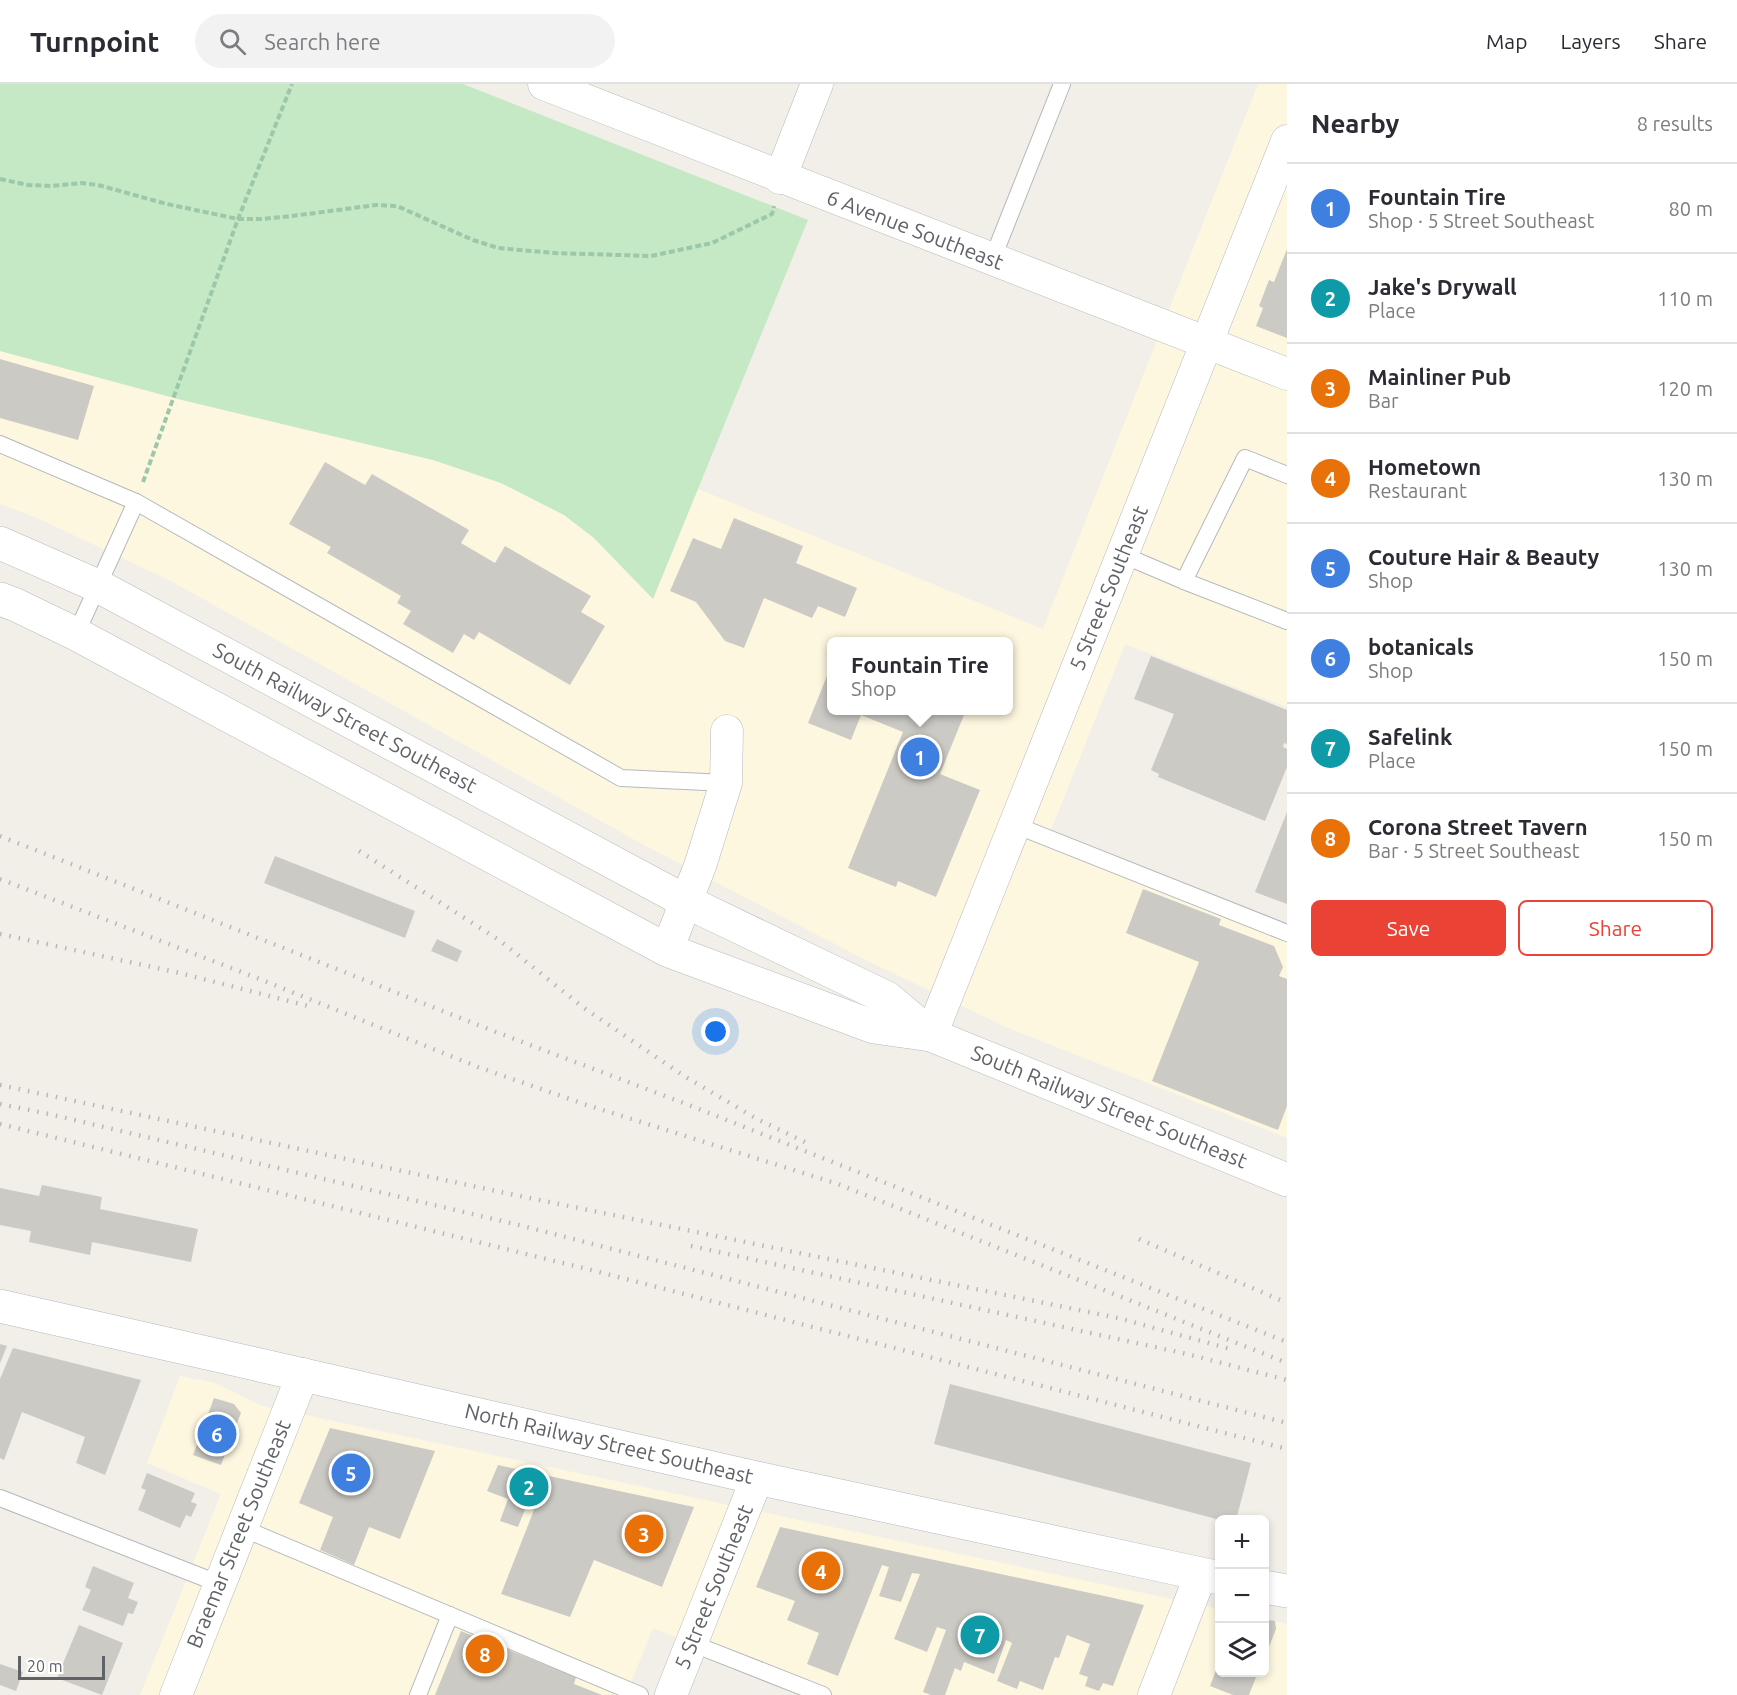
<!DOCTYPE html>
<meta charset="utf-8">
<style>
:root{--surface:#fff;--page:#f2f2f3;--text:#2b2b33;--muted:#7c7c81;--line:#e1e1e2;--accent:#ea4335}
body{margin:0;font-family:Ubuntu,sans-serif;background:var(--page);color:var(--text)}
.controls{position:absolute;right:18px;bottom:18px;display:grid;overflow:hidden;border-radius:9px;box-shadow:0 3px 9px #0003}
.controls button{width:54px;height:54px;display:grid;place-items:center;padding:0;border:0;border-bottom:2px solid var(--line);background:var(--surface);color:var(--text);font:30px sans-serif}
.scale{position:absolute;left:18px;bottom:15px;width:87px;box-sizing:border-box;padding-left:6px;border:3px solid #5f6368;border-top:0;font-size:16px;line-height:21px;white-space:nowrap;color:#5f6368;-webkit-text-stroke:4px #fff;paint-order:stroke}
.you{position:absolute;left:716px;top:948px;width:21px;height:21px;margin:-15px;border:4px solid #fff;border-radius:50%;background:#1a73e8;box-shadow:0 0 0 9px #1a73e833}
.badge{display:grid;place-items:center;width:39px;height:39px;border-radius:50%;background:var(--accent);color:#fff;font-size:20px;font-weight:700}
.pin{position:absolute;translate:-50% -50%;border:3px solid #fff;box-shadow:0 2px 6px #0006}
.popup{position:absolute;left:827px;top:553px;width:186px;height:78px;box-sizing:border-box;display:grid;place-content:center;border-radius:9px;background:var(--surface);filter:drop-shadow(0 2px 4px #0005);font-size:20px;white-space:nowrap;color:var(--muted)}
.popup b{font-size:22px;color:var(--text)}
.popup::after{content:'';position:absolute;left:50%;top:100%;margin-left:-12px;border:12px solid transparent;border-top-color:var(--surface)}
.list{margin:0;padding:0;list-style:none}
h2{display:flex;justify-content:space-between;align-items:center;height:78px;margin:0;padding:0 24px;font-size:26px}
h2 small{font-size:20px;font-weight:400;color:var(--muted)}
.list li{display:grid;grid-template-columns:39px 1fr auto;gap:18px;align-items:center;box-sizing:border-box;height:90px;padding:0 24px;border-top:2px solid var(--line)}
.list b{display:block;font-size:22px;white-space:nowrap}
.list p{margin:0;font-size:20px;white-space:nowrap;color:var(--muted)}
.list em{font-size:20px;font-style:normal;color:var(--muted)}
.actions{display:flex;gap:12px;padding:18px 24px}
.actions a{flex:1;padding:14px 0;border:2px solid var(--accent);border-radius:9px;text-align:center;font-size:21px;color:var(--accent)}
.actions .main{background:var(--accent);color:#fff}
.icon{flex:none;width:33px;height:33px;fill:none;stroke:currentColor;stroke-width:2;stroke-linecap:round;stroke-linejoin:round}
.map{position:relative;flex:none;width:1287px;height:1611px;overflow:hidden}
header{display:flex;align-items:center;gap:36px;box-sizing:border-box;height:84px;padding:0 30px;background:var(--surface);border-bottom:2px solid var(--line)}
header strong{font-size:28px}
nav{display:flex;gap:33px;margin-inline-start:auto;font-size:21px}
.search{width:420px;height:54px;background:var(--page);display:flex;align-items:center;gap:15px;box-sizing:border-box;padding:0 21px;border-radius:33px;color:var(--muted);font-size:22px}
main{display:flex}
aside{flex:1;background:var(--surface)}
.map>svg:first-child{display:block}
</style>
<header>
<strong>Turnpoint</strong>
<div class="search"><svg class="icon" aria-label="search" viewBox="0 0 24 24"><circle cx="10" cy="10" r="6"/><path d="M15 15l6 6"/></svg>Search here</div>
<nav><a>Map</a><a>Layers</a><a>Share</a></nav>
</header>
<main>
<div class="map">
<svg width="1287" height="1611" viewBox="0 0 1287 1611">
<rect width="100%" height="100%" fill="#f1efe8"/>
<g fill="#fef7e0" fill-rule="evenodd">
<path d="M1258 0H1287V623L1125 560 1051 746 1287 840V1054L1006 943 866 876 644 761 171 497 37 434 0 420V267L178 315 433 376 501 399 564 431 594 454 653 515 698 405 1043 545ZM832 558H1008V626H832Z"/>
<path d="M180 1292 215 1299 262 1322 1219 1525 1220 1588H1264L1265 1535 1287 1540V1611H823L653 1544 626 1611H140L221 1410 147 1379Z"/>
</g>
<path fill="#c5e8c5" d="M0 0H463L808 136 653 515 594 454 564 431 501 399 433 376 178 315 0 267Z"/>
<g fill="#cccac5">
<path d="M1287 165V254L1256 242 1263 224 1259 222 1269 196 1274 198Z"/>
<path d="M0 275 94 302 78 356 0 334Z"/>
<path d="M325 378 365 401 372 390 469 446 461 459 495 479 505 462 591 512 581 528 605 542 570 601 479 548 474 556 464 550 453 569 403 540 411 527 397 519 401 512 327 469 331 463 289 440Z"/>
<path d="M734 434 803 462 796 479 857 504 845 533 818 522 812 534 764 514 744 564 725 557 696 518 670 507 693 454 721 465Z"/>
<path d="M1151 572 1287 626V660L1284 659 1283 663 1287 665V683L1265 737 1158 693 1159 690 1151 686 1174 630 1134 615Z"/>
<path d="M831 582 832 626H966L940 690 980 706 936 813 898 797 896 803 848 784 903 648 861 631 851 656 808 639Z"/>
<path d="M1287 728V820L1255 808Z"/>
<path d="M275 772 415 827 405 854 264 799Z"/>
<path d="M1143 805 1221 835 1219 841 1274 862 1283 883 1279 892 1287 895V1022L1278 1046 1152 997 1199 878 1126 849Z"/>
<path d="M437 855 462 867 457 878 431 867Z"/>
<path d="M42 1101 102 1113 100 1125 198 1145 191 1178 92 1158 90 1171 29 1158 31 1147 0 1141V1104L39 1112Z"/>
<path d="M0 1260 7 1262 0 1279Z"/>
<path d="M13 1264 141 1296 105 1391 76 1379 85 1353 22 1328 4 1376 0 1374V1295Z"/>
<path d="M950 1300 1251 1379 1236 1436H1220L934 1360Z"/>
<path d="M214 1314 234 1320 241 1329 221 1381 193 1371Z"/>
<path d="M330 1344 435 1367 400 1455 369 1443 354 1481 320 1466 333 1433 299 1419Z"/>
<path d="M498 1381 694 1423 662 1503 594 1476 570 1533 501 1510 534 1426 526 1423 518 1443 500 1437 508 1415 487 1407Z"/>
<path d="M147 1389 195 1409 191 1418 197 1420 191 1433 186 1431 180 1444 138 1426 146 1406 141 1404Z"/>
<path d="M780 1443 1109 1513 1144 1521 1113 1602 1103 1599 1099 1607 1085 1602 1088 1593 1079 1590 1090 1560 1067 1551 1059 1574 1055 1573 1043 1606 1020 1597 1017 1605 997 1597 1012 1559 1006 1556 994 1590 964 1578 961 1587 955 1584 945 1611H931L923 1608 946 1546 937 1543 927 1568 894 1555 920 1490 912 1489 901 1518 879 1512 889 1483 882 1481 838 1592 807 1580 819 1549 787 1536 795 1517 756 1503Z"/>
<path d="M93 1482 134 1499 128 1514 138 1518 133 1530 128 1529 123 1542 82 1526 91 1506 85 1503Z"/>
<path d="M1264 1535 1275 1537 1276 1545 1265 1573Z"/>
<path d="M79 1541 123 1559 102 1611 57 1594Z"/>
<path d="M461 1547 576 1593 574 1600 602 1611H435Z"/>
<path d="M1219 1578 1220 1588H1258L1249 1611H1233L1210 1602Z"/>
<path d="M0 1580 23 1588 16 1607 0 1601Z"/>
</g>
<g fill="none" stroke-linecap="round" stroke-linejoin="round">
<defs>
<g id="service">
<path d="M992 176 1062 0"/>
<path d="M0 360 136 418 621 694 726 699"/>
<path d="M1123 471 1184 497 1287 537"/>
<path d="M1184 497 1245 374 1287 391"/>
<path d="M76 550 136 418"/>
<path d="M1015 741 1287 849"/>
<path d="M0 1414 220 1500"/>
<path d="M242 1444 640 1611"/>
<path d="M691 1559 823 1611"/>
<path d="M418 1611 450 1531"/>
</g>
<g id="minor">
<path d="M544 0 1287 290"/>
<path d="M780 94 817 0"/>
<path d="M667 866 700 782 726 699 727 647"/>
<path d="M931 951 1287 57"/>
<path d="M176 1611 303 1290"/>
<path d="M671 1611 757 1394"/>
<path d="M1154 1611 1201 1490"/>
</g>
<g id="tertiary">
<path d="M0 1222 757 1394 1220 1494"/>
<path d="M1264 1503 1287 1507"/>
</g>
<g id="secondary">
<path d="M0 459 98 502 687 818 887 914 931 951"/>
<path d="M0 515 16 521 76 550 667 866 874 943 931 951 1287 1096"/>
</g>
</defs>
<use href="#service" stroke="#b5b8bc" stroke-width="18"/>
<use href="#minor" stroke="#b5b8bc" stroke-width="33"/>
<use href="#tertiary" stroke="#b5b8bc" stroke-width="34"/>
<use href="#secondary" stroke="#b6babf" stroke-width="34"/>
<g stroke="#9cc7a9" stroke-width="4" stroke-dasharray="6 3" stroke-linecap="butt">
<path d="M0 95 28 101 51 102 82 99 98 101 167 120 238 135H262L292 132 376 121 397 122 473 156 498 164 554 169 651 172 712 159 772 130 774 122"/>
<path d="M143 398 238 135 292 0"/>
</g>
<use href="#service" stroke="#fff" stroke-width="16"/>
<use href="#minor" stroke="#fff" stroke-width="32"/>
<use href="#tertiary" stroke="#fff" stroke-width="33"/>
<use href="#secondary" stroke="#fff" stroke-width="33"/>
<g stroke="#b6b7b8" stroke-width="4.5" stroke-dasharray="1.5 8" stroke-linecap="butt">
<path d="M0 752 496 948 694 1023 1287 1258"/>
<path d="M359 767 499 856 584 924 684 992 757 1035 807 1059"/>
<path d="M0 795 257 894 478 983 587 1021 838 1100 1287 1279"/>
<path d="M0 850 180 889 312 923"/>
<path d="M0 1001 510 1110 1118 1234 1234 1266"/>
<path d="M0 1020 49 1030 523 1142 1287 1339"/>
<path d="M0 1040 591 1186 1287 1365"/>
<path d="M1139 1155 1287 1219"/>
<path d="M691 1162 1187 1270 1287 1296"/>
</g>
</g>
<g text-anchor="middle" stroke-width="4.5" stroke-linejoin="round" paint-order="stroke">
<g font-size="21" fill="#5f6368" stroke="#fff">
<text transform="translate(915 146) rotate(21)" y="7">6 Avenue Southeast</text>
<text transform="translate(1109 504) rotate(-68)" y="7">5 Street Southeast</text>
<text transform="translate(345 634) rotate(28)" y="7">South Railway Street Southeast</text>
<text transform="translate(1109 1023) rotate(22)" y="7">South Railway Street Southeast</text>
<text transform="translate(609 1360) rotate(13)" y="7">North Railway Street Southeast</text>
<text transform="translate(239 1450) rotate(-68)" y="7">Braemar Street Southeast</text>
<text transform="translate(714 1503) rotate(-68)" y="7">5 Street Southeast</text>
</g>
</g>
</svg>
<div class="controls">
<button>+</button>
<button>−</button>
<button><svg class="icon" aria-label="layers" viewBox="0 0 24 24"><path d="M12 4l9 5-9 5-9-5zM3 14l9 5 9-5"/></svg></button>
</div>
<div class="scale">20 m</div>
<div class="you"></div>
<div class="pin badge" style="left:920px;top:673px;background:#3f7fe0">1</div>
<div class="popup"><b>Fountain Tire</b>Shop</div>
<div class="pin badge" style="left:529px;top:1403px;background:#0f9aa8">2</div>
<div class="pin badge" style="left:644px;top:1450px;background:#e8710a">3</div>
<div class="pin badge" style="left:821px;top:1487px;background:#e8710a">4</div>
<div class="pin badge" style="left:351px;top:1389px;background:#3f7fe0">5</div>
<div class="pin badge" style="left:217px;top:1350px;background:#3f7fe0">6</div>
<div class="pin badge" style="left:980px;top:1551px;background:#0f9aa8">7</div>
<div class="pin badge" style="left:485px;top:1570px;background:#e8710a">8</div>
</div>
<aside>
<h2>Nearby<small>8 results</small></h2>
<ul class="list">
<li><span class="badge" style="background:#3f7fe0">1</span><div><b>Fountain Tire</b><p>Shop · 5 Street Southeast</p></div><em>80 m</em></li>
<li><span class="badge" style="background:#0f9aa8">2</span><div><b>Jake's Drywall</b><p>Place</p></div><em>110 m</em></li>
<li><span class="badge" style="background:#e8710a">3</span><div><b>Mainliner Pub</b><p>Bar</p></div><em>120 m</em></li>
<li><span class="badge" style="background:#e8710a">4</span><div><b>Hometown</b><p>Restaurant</p></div><em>130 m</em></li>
<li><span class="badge" style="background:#3f7fe0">5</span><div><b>Couture Hair &amp; Beauty</b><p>Shop</p></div><em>130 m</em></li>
<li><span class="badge" style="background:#3f7fe0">6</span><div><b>botanicals</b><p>Shop</p></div><em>150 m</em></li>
<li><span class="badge" style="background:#0f9aa8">7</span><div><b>Safelink</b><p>Place</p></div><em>150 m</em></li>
<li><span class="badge" style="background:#e8710a">8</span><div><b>Corona Street Tavern</b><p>Bar · 5 Street Southeast</p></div><em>150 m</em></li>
</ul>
<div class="actions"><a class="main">Save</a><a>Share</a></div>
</aside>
</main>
